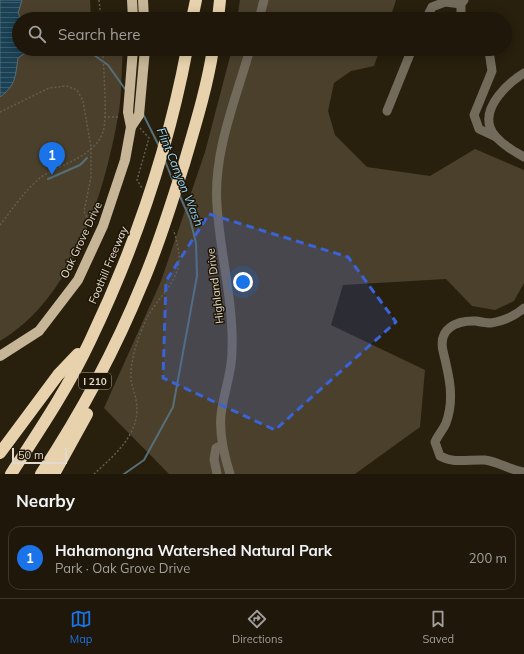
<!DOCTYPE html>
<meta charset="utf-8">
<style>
:root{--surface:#1e170a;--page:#262013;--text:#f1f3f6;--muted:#a19f9c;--line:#3c362b;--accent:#1a73e8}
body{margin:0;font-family:Mulish,sans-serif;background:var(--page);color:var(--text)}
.scale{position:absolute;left:12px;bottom:10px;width:55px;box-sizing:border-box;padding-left:4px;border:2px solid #e1dbcf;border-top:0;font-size:11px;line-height:14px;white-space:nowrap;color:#e1dbcf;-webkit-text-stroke:3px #1e1505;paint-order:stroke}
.you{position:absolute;left:243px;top:282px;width:14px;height:14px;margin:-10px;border:3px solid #fff;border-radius:50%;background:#1a73e8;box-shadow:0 0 0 6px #1a73e833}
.badge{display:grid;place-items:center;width:26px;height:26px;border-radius:50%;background:var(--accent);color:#fff;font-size:13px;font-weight:700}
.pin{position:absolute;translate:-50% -33px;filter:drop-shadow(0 1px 2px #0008)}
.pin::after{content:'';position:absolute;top:21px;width:14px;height:12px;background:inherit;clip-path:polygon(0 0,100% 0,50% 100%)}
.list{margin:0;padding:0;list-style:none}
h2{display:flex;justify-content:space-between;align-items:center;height:52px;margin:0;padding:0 16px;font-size:17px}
h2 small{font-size:13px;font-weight:400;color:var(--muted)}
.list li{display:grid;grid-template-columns:26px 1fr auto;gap:12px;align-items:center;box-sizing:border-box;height:64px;margin:0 8px 8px;padding:0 8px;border:1px solid var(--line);border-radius:12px}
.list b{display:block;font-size:15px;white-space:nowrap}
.list p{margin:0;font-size:13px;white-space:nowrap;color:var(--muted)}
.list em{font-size:13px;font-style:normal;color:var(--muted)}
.icon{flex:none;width:22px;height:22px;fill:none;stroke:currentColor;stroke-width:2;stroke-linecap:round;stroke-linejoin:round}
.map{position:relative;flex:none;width:524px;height:474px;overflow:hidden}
.search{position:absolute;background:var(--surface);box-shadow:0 2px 10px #0003;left:12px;right:12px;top:12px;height:44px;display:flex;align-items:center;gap:10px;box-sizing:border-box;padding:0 14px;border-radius:22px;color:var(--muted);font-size:15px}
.sheet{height:124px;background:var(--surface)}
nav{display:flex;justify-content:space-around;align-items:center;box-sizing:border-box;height:56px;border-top:1px solid var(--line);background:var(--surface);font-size:11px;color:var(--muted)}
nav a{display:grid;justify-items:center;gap:2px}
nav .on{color:var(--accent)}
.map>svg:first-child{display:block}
</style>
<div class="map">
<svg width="524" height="474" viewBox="0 0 524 474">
<defs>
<pattern id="water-rules" width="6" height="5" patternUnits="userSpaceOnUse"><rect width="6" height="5" fill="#1a4154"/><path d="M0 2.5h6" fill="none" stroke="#3b5c6c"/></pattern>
</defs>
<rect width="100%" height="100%" fill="#281f0d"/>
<g fill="#4b402c">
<path d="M0 0H90L91 19H19V49H99L123 51C121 71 122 92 119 111 105 192 74 297 0 341Z"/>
<path d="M240 0H396L390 19H237Z"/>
<path d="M232 49H380L374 66 351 71 334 83 328 111 335 135 367 167 430 176 475 149 524 170V283L514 301 495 310 472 306 446 279 343 285 331 325 425 370 420 427 355 474H169L104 408 161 281 205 152Z"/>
</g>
<path fill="url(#water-rules)" stroke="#566f79" d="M0 0H22L18 13 21 19H19V49H41V51L25 53 18 58C15 77 16 85 0 97Z"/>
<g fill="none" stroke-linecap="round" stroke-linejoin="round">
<g stroke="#566f79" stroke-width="2">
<path d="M71 49 91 53 108 65 125 89"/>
<path d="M143 114 159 146"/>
<path d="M165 161 173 181"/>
<path d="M48 179 80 165 87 158"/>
<path d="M124 474 144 460 173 407 197 276 196 243 190 219 179 194"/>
</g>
<g stroke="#655d4d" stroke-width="1.5" stroke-dasharray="2 2" stroke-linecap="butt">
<path d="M99 0 101 19"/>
<path d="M0 112 49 88 67 86 77 90 83 101 91 147V177L84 211 86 216 96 222"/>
<path d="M104 117H120"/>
<path d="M140 128 149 138 137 180 142 188"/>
<path d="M0 225C12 210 24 191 40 178 59 164 94 158 103 132 108 117 103 68 103 49"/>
<path d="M94 474C108 461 126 446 133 428 138 417 138 404 134 392 133 387 131 383 131 378 130 360 138 338 145 322 157 295 185 281 178 247 176 241 176 235 173 230"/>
</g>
<g stroke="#726a5b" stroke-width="9">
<path d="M259 19 264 0"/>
<path d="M426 19 432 7 445 2 461 4"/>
<path d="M461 19V4L464 0"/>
<path d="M487 49 489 51 492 71 474 115 479 129 496 137"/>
<path d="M524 73C508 83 483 106 490 127 494 140 513 151 524 157"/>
<path d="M387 111 412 49"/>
<path d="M524 308C515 316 503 321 491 323 486 323 481 322 476 321 456 320 438 329 443 351 449 375 455 399 446 423 443 430 438 435 435 442L440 456C454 464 470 459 485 460 499 462 510 470 524 472"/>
<path d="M217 474 214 459 216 448 222 445"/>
<path d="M230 474C224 455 219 435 221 415 223 394 232 373 232 352 234 303 220 254 217 205 213 152 236 99 250 49"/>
</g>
<g stroke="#c6b596" stroke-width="10">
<path d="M132 0 133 19"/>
<path d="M143 0 144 19"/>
<path d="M131 127 128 112 133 49"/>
<path d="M0 356 39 331 78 280 103 226 125 160 131 127 139 115 145 49"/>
</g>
<g stroke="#e7d2ad" stroke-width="12">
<path d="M192 19 196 0"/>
<path d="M218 19 220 0"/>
<path d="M0 453 58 375 78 354"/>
<path d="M11 474C39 431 68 388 90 341 134 249 168 150 187 49"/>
<path d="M41 474C80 415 115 350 142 284 159 245 171 204 184 164 195 126 207 88 213 49"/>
<path d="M54 474 87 414"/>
</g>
</g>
<path fill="#3a63d7" fill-opacity="0.2" stroke="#3a63d7" stroke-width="3" stroke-dasharray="8 5" stroke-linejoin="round" d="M209 214 348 257 396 322 275 430 163 378 166 281Z"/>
<g text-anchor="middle" stroke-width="3" stroke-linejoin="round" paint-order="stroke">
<rect fill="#1e1505" stroke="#a6a092" stroke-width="1" x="79" y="373" width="32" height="16" rx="3"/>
<g font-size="10" font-weight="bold" fill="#e1dbcf">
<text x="95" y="385">I 210</text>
</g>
<g font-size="11" fill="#e1dbcf" stroke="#1e1505">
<text transform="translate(81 240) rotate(-65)" y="4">Oak Grove Drive</text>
<text transform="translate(108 265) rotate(-67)" y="4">Foothill Freeway</text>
<text transform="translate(215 286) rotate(-97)" y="4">Highland Drive</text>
</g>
<g font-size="12" font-style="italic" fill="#96d9fe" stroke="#1e1505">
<text transform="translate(180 177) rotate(68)" y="4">Flint Canyon Wash</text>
</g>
</g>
</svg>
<div class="scale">50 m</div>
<div class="you"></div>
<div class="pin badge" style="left:52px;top:175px">1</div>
<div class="search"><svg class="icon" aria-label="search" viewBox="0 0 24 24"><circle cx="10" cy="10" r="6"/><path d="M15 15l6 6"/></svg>Search here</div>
</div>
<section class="sheet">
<h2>Nearby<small></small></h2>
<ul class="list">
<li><span class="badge">1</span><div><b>Hahamongna Watershed Natural Park</b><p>Park · Oak Grove Drive</p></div><em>200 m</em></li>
</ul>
</section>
<nav>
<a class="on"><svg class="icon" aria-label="map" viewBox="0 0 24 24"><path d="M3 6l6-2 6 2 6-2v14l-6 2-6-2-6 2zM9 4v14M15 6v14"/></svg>Map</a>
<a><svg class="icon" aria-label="directions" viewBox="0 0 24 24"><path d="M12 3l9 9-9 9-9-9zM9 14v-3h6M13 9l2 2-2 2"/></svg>Directions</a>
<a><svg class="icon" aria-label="saved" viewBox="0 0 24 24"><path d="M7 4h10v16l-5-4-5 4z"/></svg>Saved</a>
</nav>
